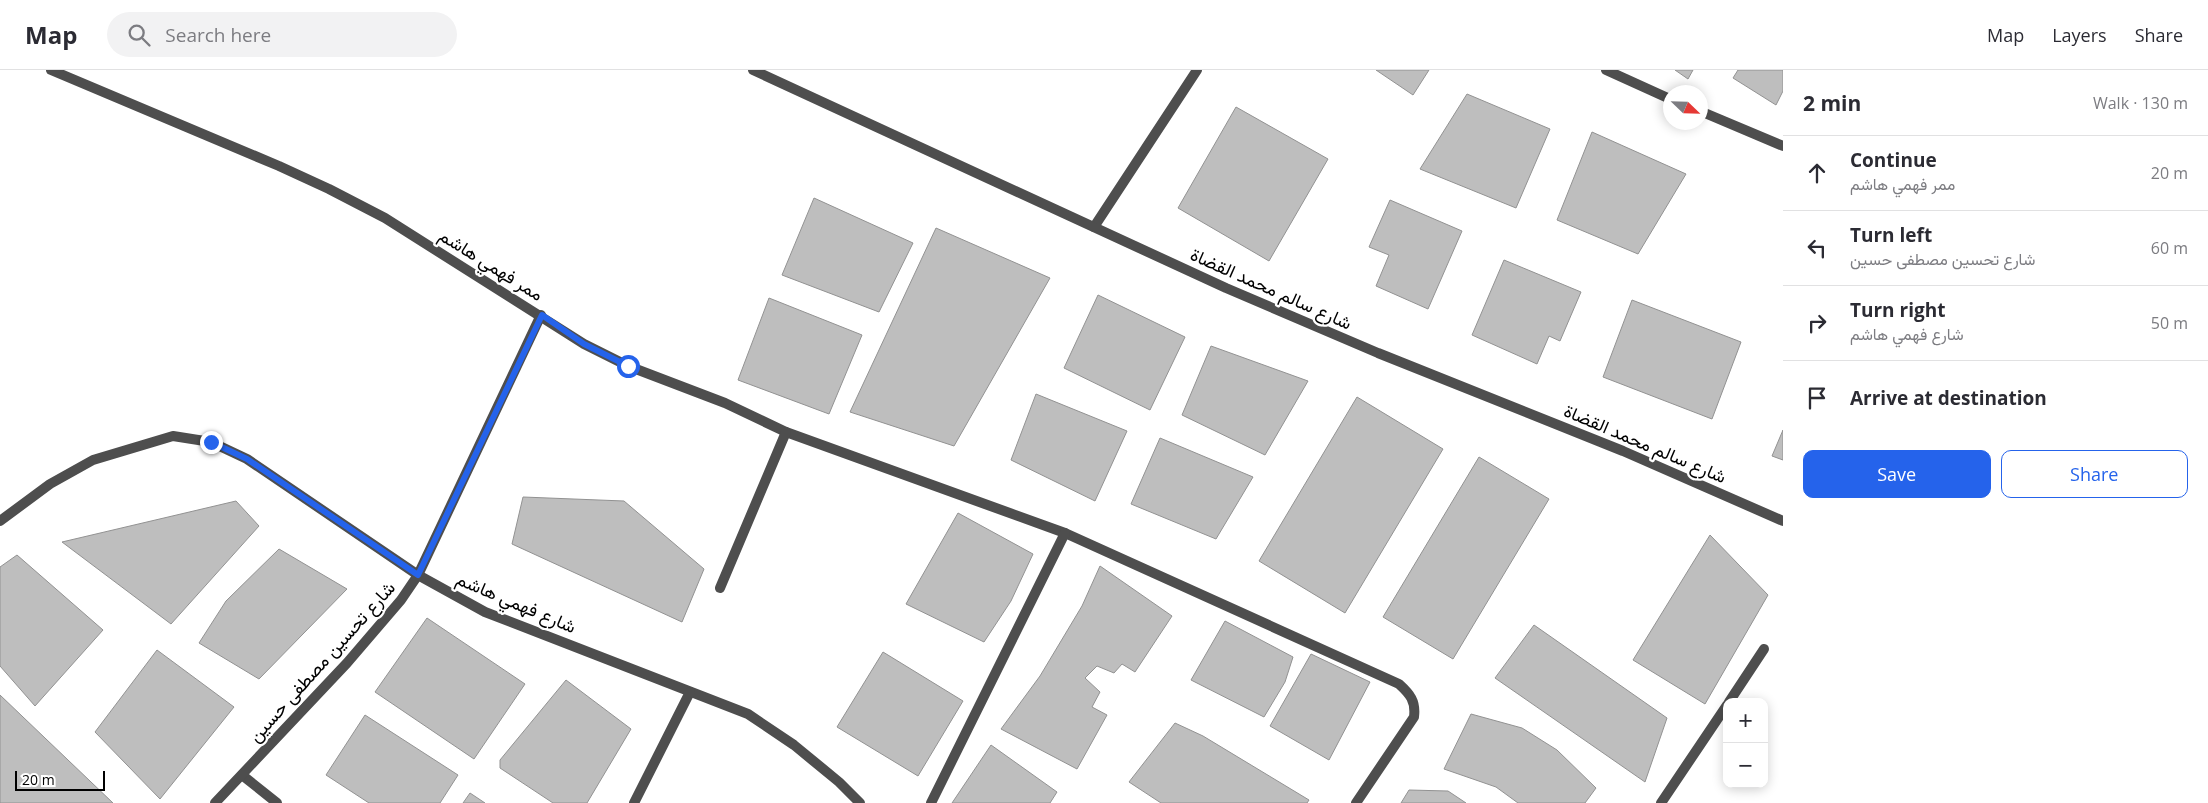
<!DOCTYPE html>
<meta charset="utf-8">
<style>
:root{--surface:#fff;--page:#f2f2f3;--text:#2b2b33;--muted:#7c7c81;--line:#e1e1e2;--accent:#2563eb}
body{margin:0;font-family:"Open Sans",Vazirmatn,sans-serif;background:var(--page);color:var(--text)}
.controls{position:absolute;right:15px;bottom:15px;display:grid;overflow:hidden;border-radius:10px;box-shadow:0 2px 12px #0003}
.controls button{width:45px;height:45px;display:grid;place-items:center;padding:0;border:0;border-bottom:1px solid var(--line);background:var(--surface);color:var(--text);font:25px sans-serif}
.compass{position:absolute;left:1663px;top:15px;width:45px;height:45px;border-radius:50%;background:var(--surface);box-shadow:0 2px 12px #0003;rotate:113deg}
.scale{position:absolute;left:15px;bottom:12px;width:90px;box-sizing:border-box;padding-left:5px;border:2px solid #000;border-top:0;font-size:14px;line-height:18px;white-space:nowrap;color:#000;-webkit-text-stroke:4px #fff;paint-order:stroke}
.stop{position:absolute;width:15px;height:15px;margin:-11px;border:4px solid #2563eb;border-radius:50%;background:#fff}
.stop.end{background:#2563eb;border-color:#fff;box-shadow:0 1px 5px #0008}
.list{margin:0;padding:0;list-style:none}
h2{display:flex;justify-content:space-between;align-items:center;height:65px;margin:0;padding:0 20px;font-size:21px}
h2 small{font-size:16px;font-weight:400;color:var(--muted)}
.list li{display:grid;grid-template-columns:32px 1fr auto;gap:15px;align-items:center;box-sizing:border-box;height:75px;padding:0 20px;border-top:1px solid var(--line)}
.list b{display:block;font-size:19px;white-space:nowrap}
.list p{margin:0;font-size:16px;white-space:nowrap;color:var(--muted)}
.list em{font-size:16px;font-style:normal;color:var(--muted)}
.actions{display:flex;gap:10px;padding:15px 20px}
.actions a{flex:1;padding:11px 0;border:1px solid var(--accent);border-radius:10px;text-align:center;font-size:18px;color:var(--accent)}
.actions .main{background:var(--accent);color:#fff}
.icon{flex:none;width:28px;height:28px;fill:none;stroke:currentColor;stroke-width:2;stroke-linecap:round;stroke-linejoin:round}
.map{position:relative;flex:none;width:1783px;height:733px;overflow:hidden}
header{display:flex;align-items:center;gap:30px;box-sizing:border-box;height:70px;padding:0 25px;background:var(--surface);border-bottom:1px solid var(--line)}
header strong{font-size:24px}
nav{display:flex;gap:28px;margin-inline-start:auto;font-size:18px}
.search{width:350px;height:45px;background:var(--page);display:flex;align-items:center;gap:12px;box-sizing:border-box;padding:0 18px;border-radius:28px;color:var(--muted);font-size:19px}
main{display:flex}
aside{flex:1;background:var(--surface)}
.map>svg:first-child{display:block}
</style>
<header>
<strong>Map</strong>
<div class="search"><svg class="icon" aria-label="search" viewBox="0 0 24 24"><circle cx="10" cy="10" r="6"/><path d="M15 15l6 6"/></svg>Search here</div>
<nav><a>Map</a><a>Layers</a><a>Share</a></nav>
</header>
<main>
<div class="map">
<svg width="1783" height="733" viewBox="0 0 1783 733">
<rect width="100%" height="100%" fill="#fff"/>
<g fill="#bebebe" stroke="#929292">
<path d="M1376 0H1429L1413 25Z"/>
<path d="M1675 0H1693L1688 9Z"/>
<path d="M1738 0H1783V21L1776 35 1733 8Z"/>
<path d="M1467 24 1550 59 1516 138 1420 99Z"/>
<path d="M1236 37 1328 89 1269 191 1178 138Z"/>
<path d="M1592 62 1686 104 1638 184 1557 150Z"/>
<path d="M814 128 913 173 879 242 782 205Z"/>
<path d="M1390 130 1462 161 1428 239 1376 216 1389 185 1369 177Z"/>
<path d="M936 158 1050 208 954 376 850 342Z"/>
<path d="M1504 190 1581 222 1560 271 1549 266 1537 294 1472 265Z"/>
<path d="M1098 225 1185 267 1150 340 1064 298Z"/>
<path d="M769 228 862 265 829 344 738 310Z"/>
<path d="M1632 230 1741 272 1712 349 1603 307Z"/>
<path d="M1211 276 1308 311 1265 385 1182 345Z"/>
<path d="M1036 324 1127 361 1095 431 1011 390Z"/>
<path d="M1357 327 1443 379 1345 543 1259 491Z"/>
<path d="M1783 360V390L1772 386Z"/>
<path d="M1160 368 1253 407 1216 469 1131 434Z"/>
<path d="M1479 387 1549 429 1453 589 1383 547Z"/>
<path d="M523 427 624 431 704 499 682 552 512 474Z"/>
<path d="M236 431 259 456 171 554 62 472Z"/>
<path d="M958 443 1033 484 1011 531 984 572 906 534Z"/>
<path d="M1710 465 1768 525 1705 634 1633 590Z"/>
<path d="M279 479 347 519 259 609 199 573 226 531Z"/>
<path d="M17 485 103 560 35 636 0 596V497Z"/>
<path d="M1100 496 1172 546 1135 602 1122 594 1114 603 1097 596 1085 608 1100 622 1092 637 1107 645 1077 699 1001 659 1040 606 1082 536Z"/>
<path d="M427 548 525 614 474 689 375 622Z"/>
<path d="M1225 551 1293 587 1285 612 1264 647 1191 610Z"/>
<path d="M1534 555 1667 648 1645 712 1495 608Z"/>
<path d="M157 580 234 637 160 729 95 662Z"/>
<path d="M883 582 963 631 918 706 837 657Z"/>
<path d="M1311 584 1370 612 1329 690 1270 656Z"/>
<path d="M566 610 631 659 587 733H553L500 698V690Z"/>
<path d="M0 625 113 733H0Z"/>
<path d="M1471 644 1522 658 1557 680 1596 718 1585 733H1518L1496 717 1444 699Z"/>
<path d="M365 645 458 705 440 733H369L326 705Z"/>
<path d="M1175 653 1203 666 1309 730 1307 733H1161L1129 712Z"/>
<path d="M991 675 1057 722 1050 733H952Z"/>
<path d="M1409 720 1448 721 1466 733H1401Z"/>
<path d="M470 723 485 733H463Z"/>
</g>
<g fill="none" stroke-linecap="round" stroke-linejoin="round">
<g stroke="#4e4e4e" stroke-width="10">
<path d="M51 0 279 96 329 119 385 148 584 274 628 296 725 333 786 362 1065 463 1399 614C1410 624 1416 631 1414 647L1356 733"/>
<path d="M1606 0 1670 29"/>
<path d="M1700 41 1783 76"/>
<path d="M1094 157 1197 0"/>
<path d="M0 451 50 414 93 390 173 366 211 372 247 389 418 505 485 542 748 644 794 675 839 712 860 733"/>
<path d="M720 518 786 362"/>
<path d="M1729 632 1764 579"/>
<path d="M242 705 277 733"/>
<path d="M215 733 347 593 401 530 418 505 541 245"/>
<path d="M634 733 690 622"/>
<path d="M931 733 1065 463"/>
<path d="M1661 733 1727 635"/>
</g>
<path stroke="#4e4e4e" stroke-width="10" d="M753 0 1226 218 1378 283 1623 381 1783 451"/>
</g>
<g fill="none" stroke-linecap="round" stroke-linejoin="round">
<path stroke="#2563eb" stroke-width="6" d="M211 372 247 389 418 505 542 245 584 274 628 296"/>
</g>
<g text-anchor="middle" stroke-width="4.5" stroke-linejoin="round" paint-order="stroke">
<g font-size="18" fill="#000" stroke="#fff">
<text transform="translate(491 195) rotate(32)" y="6">ممر فهمي هاشم</text>
<text transform="translate(1271 219) rotate(24)" y="6">شارع سالم محمد القضاة</text>
<text transform="translate(1645 374) rotate(23)" y="6">شارع سالم محمد القضاة</text>
<text transform="translate(516 533) rotate(23)" y="6">شارع فهمي هاشم</text>
<text transform="translate(322 592) rotate(-48)" y="6">شارع تحسين مصطفى حسين</text>
</g>
</g>
</svg>
<div class="controls">
<button>+</button>
<button>−</button>
</div>
<svg class="compass" viewBox="-18 -18 36 36"><path d="M0-13l5 13h-10z" fill="#e53935"/><path d="M0 13l5-13h-10z" fill="#7c7c81"/></svg>
<div class="scale">20 m</div>
<div class="stop" style="left:628px;top:296px"></div>
<div class="stop end" style="left:211px;top:372px"></div>
</div>
<aside>
<h2>2 min<small>Walk · 130 m</small></h2>
<ul class="list">
<li><svg class="icon" aria-label="ahead" viewBox="0 0 24 24"><path d="M12 20V5M6 11l6-6 6 6"/></svg><div><b>Continue</b><p>ممر فهمي هاشم</p></div><em>20 m</em></li>
<li><svg class="icon" aria-label="left" viewBox="0 0 24 24"><path d="M17 20v-9H6M10 6l-5 5 5 5"/></svg><div><b>Turn left</b><p>شارع تحسين مصطفى حسين</p></div><em>60 m</em></li>
<li><svg class="icon" aria-label="right" viewBox="0 0 24 24"><path d="M7 20v-9h11M14 6l5 5-5 5"/></svg><div><b>Turn right</b><p>شارع فهمي هاشم</p></div><em>50 m</em></li>
<li><svg class="icon" aria-label="arrive" viewBox="0 0 24 24"><path d="M6 21V4h12l-3 4 3 4H6"/></svg><div><b>Arrive at destination</b></div></li>
</ul>
<div class="actions"><a class="main">Save</a><a>Share</a></div>
</aside>
</main>
